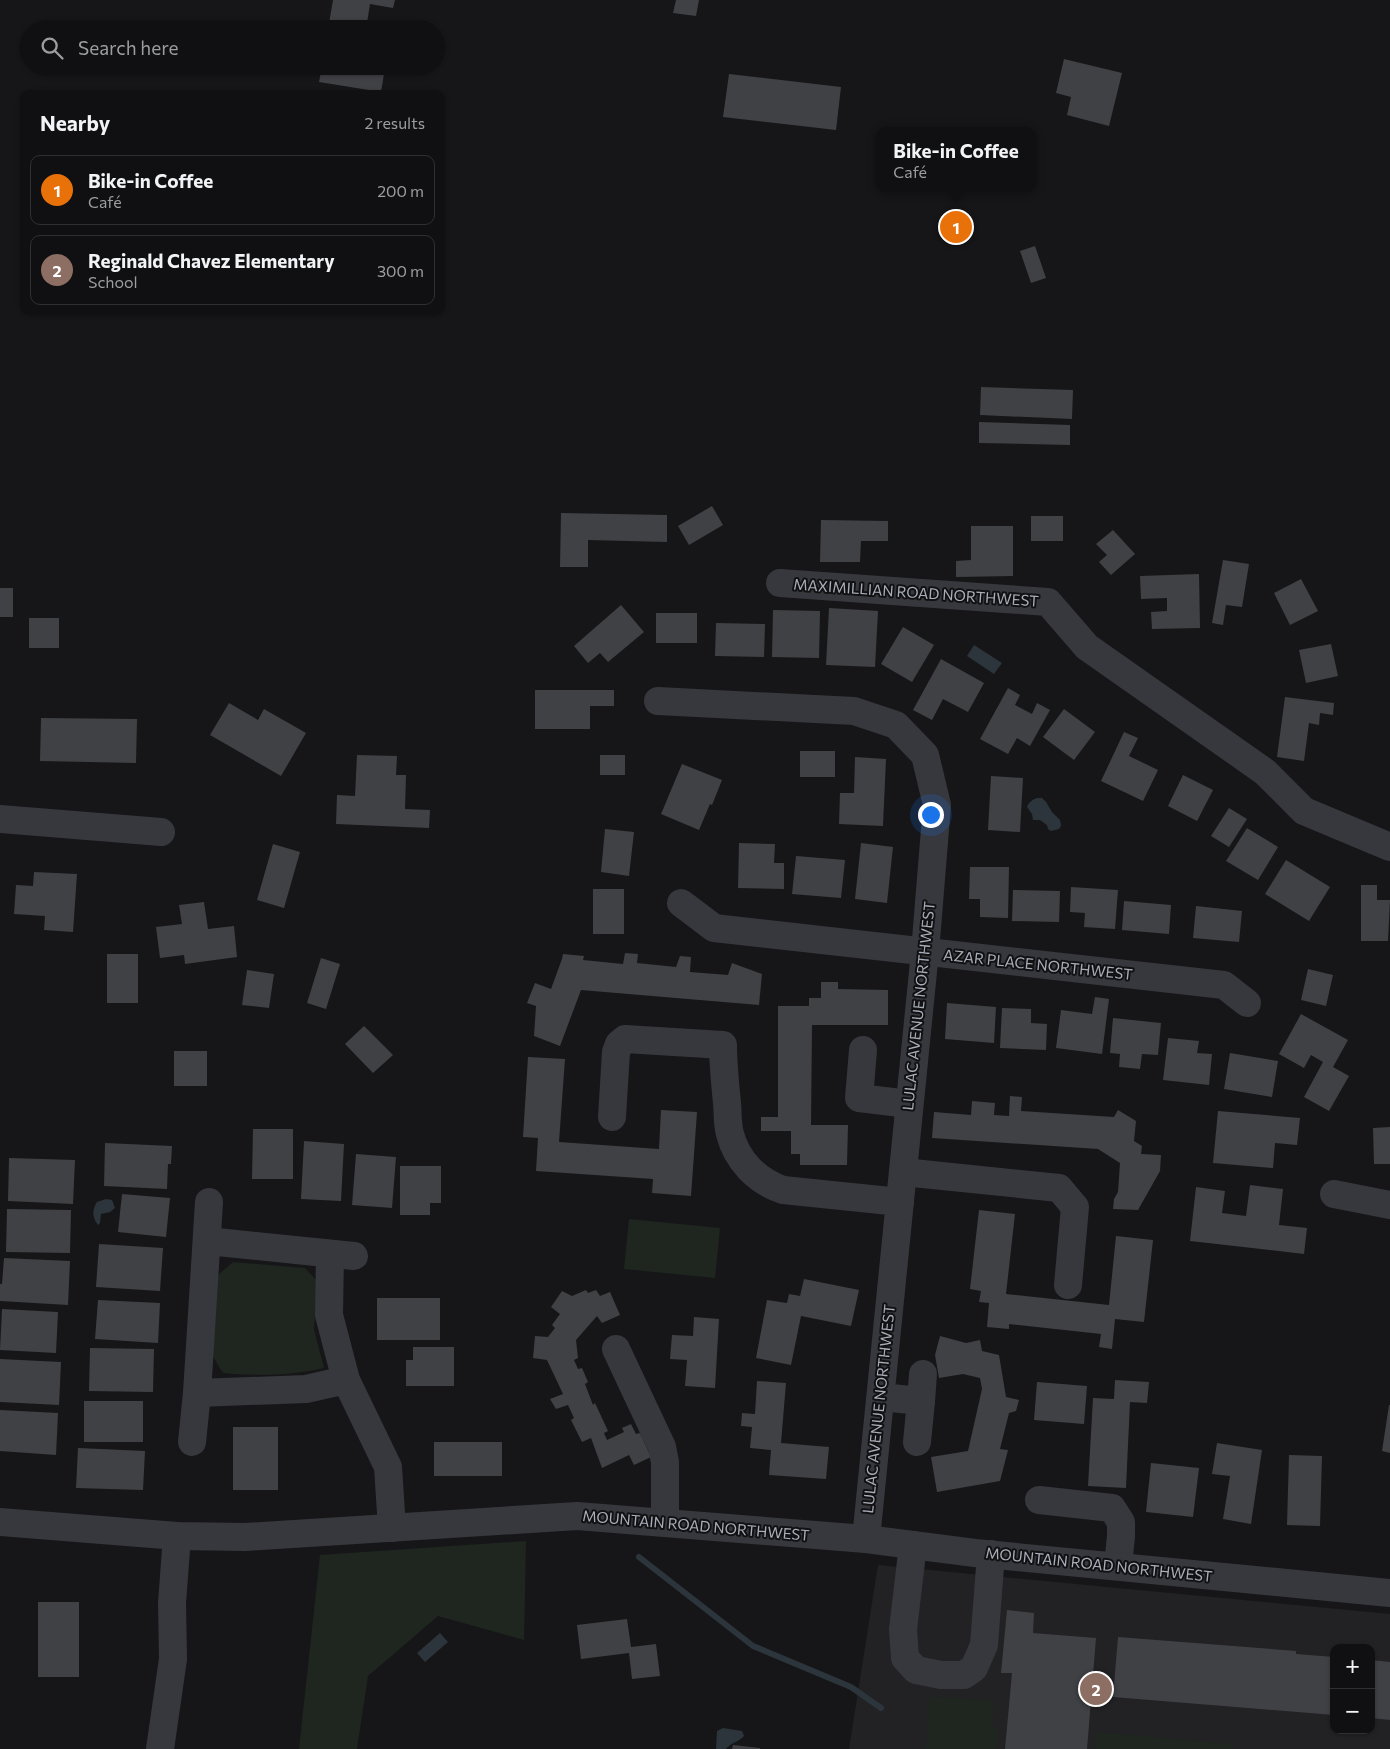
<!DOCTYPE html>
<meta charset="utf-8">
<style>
:root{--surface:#101012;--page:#19191b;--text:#f1f3f6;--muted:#9c9d9f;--line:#303032;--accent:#2563eb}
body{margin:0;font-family:Commissioner,sans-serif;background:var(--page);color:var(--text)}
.controls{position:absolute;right:15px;bottom:15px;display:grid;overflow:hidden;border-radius:10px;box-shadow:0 1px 4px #0004}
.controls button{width:45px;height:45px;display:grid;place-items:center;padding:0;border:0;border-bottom:1px solid var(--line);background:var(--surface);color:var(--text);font:25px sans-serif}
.you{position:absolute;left:930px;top:814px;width:18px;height:18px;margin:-12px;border:4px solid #fff;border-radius:50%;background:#1a73e8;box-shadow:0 0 0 8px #1a73e833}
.badge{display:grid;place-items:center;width:32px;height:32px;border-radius:50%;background:var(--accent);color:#fff;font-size:16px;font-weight:700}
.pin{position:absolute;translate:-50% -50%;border:2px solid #fff;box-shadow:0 1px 5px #0006}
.popup{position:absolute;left:876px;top:127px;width:160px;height:65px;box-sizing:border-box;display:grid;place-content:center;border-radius:10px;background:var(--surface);filter:drop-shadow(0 1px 4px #0005);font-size:16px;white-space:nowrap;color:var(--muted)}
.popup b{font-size:19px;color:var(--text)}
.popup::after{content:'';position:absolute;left:50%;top:100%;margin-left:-10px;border:10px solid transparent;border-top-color:var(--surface)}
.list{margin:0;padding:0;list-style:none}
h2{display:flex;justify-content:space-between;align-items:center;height:65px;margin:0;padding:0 20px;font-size:21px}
h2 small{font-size:16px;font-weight:400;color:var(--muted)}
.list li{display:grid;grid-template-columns:32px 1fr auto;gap:15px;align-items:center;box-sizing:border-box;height:70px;margin:0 10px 10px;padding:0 10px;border:1px solid var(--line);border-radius:10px}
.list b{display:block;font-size:19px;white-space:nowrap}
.list p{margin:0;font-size:16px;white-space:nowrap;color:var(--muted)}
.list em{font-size:16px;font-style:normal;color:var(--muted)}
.icon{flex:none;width:28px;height:28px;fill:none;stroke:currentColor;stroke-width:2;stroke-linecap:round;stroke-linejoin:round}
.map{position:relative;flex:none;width:1390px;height:1749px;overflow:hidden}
.search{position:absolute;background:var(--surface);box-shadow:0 1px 4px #0004;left:20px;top:20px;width:425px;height:55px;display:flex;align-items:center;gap:12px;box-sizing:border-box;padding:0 18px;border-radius:28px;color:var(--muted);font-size:19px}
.panel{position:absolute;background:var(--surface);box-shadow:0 1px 4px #0004;left:20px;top:90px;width:425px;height:225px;border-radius:10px}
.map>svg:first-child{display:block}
</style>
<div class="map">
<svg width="1390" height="1749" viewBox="0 0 1390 1749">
<rect width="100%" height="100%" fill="#161618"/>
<path fill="#222225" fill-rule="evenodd" d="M878 1565 1390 1614V1749H849ZM1334 1648H1371V1730H1334Z"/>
<g fill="#1e261f">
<path d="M629 1219 720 1228 715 1278 624 1269Z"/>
<path d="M233 1262 305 1268 317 1281 314 1330 324 1368C289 1376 258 1376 223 1373L212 1355 217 1276Z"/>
<path d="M526 1541 524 1640 438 1616 368 1676 357 1749H299L320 1555Z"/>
<path d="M930 1696 994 1701 992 1727 999 1728 997 1749H926Z"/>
<path d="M1097 1732 1233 1744 1232 1749H1095Z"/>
</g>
<g fill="#2c353c">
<path d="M974 645 1002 663 994 674 967 656Z"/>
<path d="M1037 798H1042L1046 802 1052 812 1060 820 1061 826 1059 829 1051 831 1048 829 1047 825 1040 820H1033L1032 814 1027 807C1029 802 1032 800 1037 798Z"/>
<path d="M106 1199 112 1200 115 1208 110 1212 101 1214 100 1223 98 1225C92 1217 92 1210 97 1202Z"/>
<path d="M440 1633 448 1642 425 1662 417 1653Z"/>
<path d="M723 1728 742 1731 744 1736C739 1742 730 1743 726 1749H716L717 1731Z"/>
</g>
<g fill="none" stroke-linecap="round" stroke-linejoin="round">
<path stroke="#2c353c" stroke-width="6" d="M639 1557 753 1646 851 1687 881 1708"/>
</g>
<g fill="#404145">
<path d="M333 0H395L393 8 370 4 366 29H328Z"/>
<path d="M676 0H699L696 16 673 13Z"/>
<path d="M1064 59 1122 73 1109 126 1067 115 1071 97 1056 93Z"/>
<path d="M322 66H375L385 68 381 92 319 82Z"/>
<path d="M729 74 841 87 836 130 723 117Z"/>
<path d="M1035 246 1046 278 1031 283 1020 251Z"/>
<path d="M981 387 1073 390 1072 419 980 415Z"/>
<path d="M979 422 1070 425V445L979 443Z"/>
<path d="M712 506 723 525 689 545 678 526Z"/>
<path d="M561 513 667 515V542L588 540V567H560Z"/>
<rect x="1031" y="516" width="32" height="25"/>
<path d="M821 520 888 521V541H861L860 562H820Z"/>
<path d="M971 526H1013V576L956 577V561L971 560Z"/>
<path d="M1113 530 1135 554 1111 575 1099 562 1107 555 1096 544Z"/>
<path d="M1223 560 1249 564 1242 607 1226 605 1223 625 1212 623Z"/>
<path d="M1199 574 1200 628 1152 629 1151 612 1167 611V598L1141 599 1140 576Z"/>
<path d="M1301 579 1318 611 1290 625 1274 593Z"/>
<rect x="0" y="588" width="13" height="29"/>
<path d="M621 605 644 632 608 662 600 653 588 663 574 646Z"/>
<path d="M829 608 878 611 875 667 826 665Z"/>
<path d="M773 610 820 611 819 658 772 657Z"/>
<rect x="656" y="613" width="41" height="30"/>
<rect x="29" y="618" width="30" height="30"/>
<path d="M716 623 765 624 764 657 715 656Z"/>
<path d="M903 627 934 645 912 682 881 664Z"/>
<path d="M1331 644 1338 676 1306 683 1299 650Z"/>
<path d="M941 659 984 683 968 712 943 699 932 720 913 710Z"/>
<path d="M1008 688 1020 695 1015 705 1032 714 1037 703 1050 710 1030 746 1017 738 1008 754 980 739Z"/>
<path d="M535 690H614V706H590V729H535Z"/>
<path d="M1285 697 1334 703 1333 715 1320 713 1319 725 1309 723 1304 761 1277 757Z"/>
<path d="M229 703 258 720 264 709 306 733 281 776 210 735Z"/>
<path d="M1064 709 1095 732 1074 760 1043 737Z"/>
<path d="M41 718 137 719 136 763 40 761Z"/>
<path d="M1124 732 1138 738 1129 756 1158 770 1143 801 1101 781Z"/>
<rect x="800" y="751" width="35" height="26"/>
<path d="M357 755 397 756 396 775H406L405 809 430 810 429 828 336 824 337 795 355 796Z"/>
<rect x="600" y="755" width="25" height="20"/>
<path d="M855 757 886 759 883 826 839 824 840 793H854Z"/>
<path d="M682 764 722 780 712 805 710 804 699 830 661 814Z"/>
<path d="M1183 775 1213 790 1197 821 1168 806Z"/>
<path d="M991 776 1023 778 1020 832 988 830Z"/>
<path d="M1229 808 1247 819 1229 847 1211 836Z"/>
<path d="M1247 828 1278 847 1258 880 1226 861Z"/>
<path d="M605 829 634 832 629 876 601 872Z"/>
<path d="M739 843 775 844 774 863H784V889L738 888Z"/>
<path d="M861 843 893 847 887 903 855 899Z"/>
<path d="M273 844 300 852 284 908 257 900Z"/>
<path d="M796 856 845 860 841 898 792 894Z"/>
<path d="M1286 860 1330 887 1309 921 1265 894Z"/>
<path d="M970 867H1009L1008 918 980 917V899H969Z"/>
<path d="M34 872 77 874 73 932 44 930 45 916 14 914 16 885 33 886Z"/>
<path d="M1361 885H1377V900H1390L1388 941H1361Z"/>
<path d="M1071 887 1118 890 1115 929 1084 927 1085 913 1070 912Z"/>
<rect x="593" y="889" width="31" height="45"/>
<path d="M1013 890 1060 891 1059 922 1012 921Z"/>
<path d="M1124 901 1171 905 1169 934 1122 930Z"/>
<path d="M204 902 208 929 234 926 237 957 185 964 184 955 160 958 156 927 182 924 179 905Z"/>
<path d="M1196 906 1242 911 1239 942 1193 938Z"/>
<path d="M625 953 638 954 637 963 676 967 680 956 691 957 690 972 728 975 732 963 762 974 759 1005 581 990 560 1046 534 1036 536 1006 527 1003 535 983 551 989 562 959 563 954 584 956 583 960 623 964Z"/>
<rect x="107" y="954" width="31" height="49"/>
<path d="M321 958 340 964 326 1009 307 1003Z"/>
<path d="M1308 969 1333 975 1326 1006 1301 1000Z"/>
<path d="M247 970 274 974 269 1008 242 1005Z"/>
<path d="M821 982H838V989L888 990V1025H812L811 1125H848L847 1165H800V1154H791V1131H761V1117H778V1006H809V998H821Z"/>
<path d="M1095 997 1109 999 1102 1054 1056 1048 1061 1010 1092 1014Z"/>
<path d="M947 1003 996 1007 994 1043 945 1039Z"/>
<path d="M1002 1008 1031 1009V1023L1047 1024 1046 1050 1000 1048Z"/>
<path d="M1301 1014 1348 1040 1333 1067 1349 1076 1329 1111 1304 1097 1323 1062 1311 1055 1304 1068 1279 1054Z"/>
<path d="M1113 1018 1161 1023 1158 1055 1142 1054 1140 1069 1119 1067 1120 1054 1110 1053Z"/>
<path d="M364 1026 393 1055 373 1073 345 1044Z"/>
<path d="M1168 1038 1199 1041 1197 1053 1212 1054 1209 1085 1163 1080Z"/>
<rect x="174" y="1051" width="33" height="35"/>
<path d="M1230 1053 1278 1061 1272 1097 1224 1089Z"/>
<path d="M528 1057 565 1059 559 1142 659 1149 661 1110 697 1112 691 1196 652 1193 653 1179 536 1171 538 1138 523 1137Z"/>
<path d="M1010 1096 1022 1097 1021 1111 1114 1117 1118 1110 1136 1121 1134 1141 1142 1146 1141 1154 1161 1155 1160 1171 1138 1210 1113 1209 1114 1199 1118 1192 1120 1163 1098 1149 932 1138 934 1112 971 1115 972 1101 995 1103 994 1115 1009 1116Z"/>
<path d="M1218 1111 1300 1118 1297 1145 1275 1143 1273 1168 1213 1163Z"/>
<path d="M1390 1127V1164H1374L1373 1128Z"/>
<path d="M253 1129H293V1179H252Z"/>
<path d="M304 1141 344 1144 341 1201 301 1199Z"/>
<path d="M105 1143 172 1146 171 1164H168L167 1189 104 1186Z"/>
<path d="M356 1154 396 1157 392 1208 352 1205Z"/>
<path d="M9 1158 75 1160 73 1204 8 1201Z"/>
<path d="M400 1166H441V1203H430V1215H400Z"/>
<path d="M1250 1185 1283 1189 1279 1225 1307 1228 1304 1254 1190 1241 1196 1187 1225 1191 1222 1213 1246 1216Z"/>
<path d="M122 1194 170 1198 166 1237 118 1232Z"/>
<path d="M7 1209 71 1210 70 1253 6 1252Z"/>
<path d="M979 1210 1015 1214 1006 1294 1109 1305 1116 1236 1153 1240 1144 1322 1115 1319 1112 1349 1099 1347 1101 1334 1009 1324V1329L987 1327 989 1303 979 1302 981 1291 970 1289Z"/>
<path d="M99 1244 163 1248 160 1291 96 1287Z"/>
<path d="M4 1258 70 1261 68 1305 0 1301V1284H2Z"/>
<path d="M804 1279 859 1290 851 1326 801 1316 791 1365 756 1358 767 1300 787 1303 789 1294 800 1296Z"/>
<path d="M586 1290 588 1293 596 1290 600 1296 610 1292 620 1315 602 1323 597 1316 576 1340 578 1358 574 1360 578 1369 582 1368 588 1382 585 1384 593 1405 595 1403 608 1431 604 1433 607 1440 624 1432 622 1428 631 1424 636 1434 640 1433 651 1457 634 1465 629 1455 602 1468 591 1438 582 1442 571 1420 574 1418 568 1405 556 1409 550 1399 563 1394 547 1360 533 1358 535 1336 548 1337 555 1328 552 1325 560 1314 551 1307 562 1291 572 1296Z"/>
<rect x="377" y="1298" width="63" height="42"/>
<path d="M98 1300 160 1303 158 1343 95 1339Z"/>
<path d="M2 1309 58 1312 56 1353 0 1350Z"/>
<path d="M694 1317 719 1319 715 1388 685 1386 687 1360 670 1359 672 1335 693 1336Z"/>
<path d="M940 1336 966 1343 980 1340 982 1351 999 1355 1006 1397 1019 1400 1016 1411 1009 1413 1000 1449 1008 1450 1000 1481 937 1492 931 1457 968 1451 982 1389 980 1378 963 1374 939 1378 935 1355Z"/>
<path d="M413 1347H454V1386H406V1360H413Z"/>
<path d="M90 1348 154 1349 153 1392 89 1391Z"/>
<path d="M0 1359 61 1362 59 1405 0 1402Z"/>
<path d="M1115 1380 1149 1382 1147 1403 1130 1402 1126 1488 1088 1486 1093 1398 1114 1399Z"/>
<path d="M757 1381 786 1383 781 1443 829 1447 826 1479 769 1475 771 1450 750 1448 752 1427 741 1426 742 1413 755 1414Z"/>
<path d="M1037 1382 1087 1386 1084 1424 1034 1420Z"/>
<rect x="84" y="1401" width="59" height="41"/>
<path d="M1389 1405H1390V1453L1382 1451Z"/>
<path d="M0 1410 58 1413 56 1455 0 1451Z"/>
<rect x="233" y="1427" width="45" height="63"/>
<rect x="434" y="1442" width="68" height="34"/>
<path d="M1217 1443 1262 1450 1251 1524 1223 1519 1230 1476 1212 1474Z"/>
<path d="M78 1448 145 1451 143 1490 76 1488Z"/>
<path d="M1289 1455 1322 1456 1320 1526 1287 1525Z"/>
<path d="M1151 1463 1199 1468 1193 1517 1146 1512Z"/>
<rect x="38" y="1602" width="41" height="75"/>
<path d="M1007 1610 1034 1613 1033 1633 1096 1638 1087 1749H1005L1012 1673H1001Z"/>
<path d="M627 1619 631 1647 656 1644 660 1676 632 1679 629 1653 581 1659 577 1625Z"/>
<path d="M1118 1637 1296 1651V1654L1334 1657V1715L1113 1697Z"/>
<path d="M1371 1660 1390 1662V1720L1371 1718Z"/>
<path d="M733 1745 760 1748V1749H732Z"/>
</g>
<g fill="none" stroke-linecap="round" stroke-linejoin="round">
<g stroke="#37383d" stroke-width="28">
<path d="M780 583 1048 602 1087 647 1265 772 1304 811 1390 847"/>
<path d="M658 701 854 711 896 725 925 755 937 805 925 952 866 1539"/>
<path d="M0 819 161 832"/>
<path d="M681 903 714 928 1224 985 1247 1003"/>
<path d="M863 1050 859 1098 909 1104"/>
<path d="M612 1117 616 1052 619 1044 625 1039 723 1045C723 1064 725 1083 727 1103 728 1113 727 1124 730 1134 737 1161 757 1181 783 1190L900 1202"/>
<path d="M903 1172 1059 1188 1075 1207 1068 1285"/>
<path d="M1334 1194 1390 1205"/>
<path d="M207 1241 354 1256"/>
<path d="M330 1254 329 1315 346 1380 388 1467 392 1528"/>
<path d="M616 1349 662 1447 665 1462V1522"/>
<path d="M197 1393 306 1389 346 1380"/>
<path d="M881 1397 921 1401 917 1442"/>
<path d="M921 1401 923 1374"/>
<path d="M192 1442 197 1393 209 1202"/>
<path d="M1039 1500 1112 1508 1121 1522V1536L1118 1566"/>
<path d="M0 1522 177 1536 245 1537 577 1516 866 1539 975 1553 1390 1593"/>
<path d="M913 1545 903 1629 905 1658 916 1670 941 1675H964L974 1668 984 1645 991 1554"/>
<path d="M160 1749 173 1659 172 1603 177 1536"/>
</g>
</g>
<g text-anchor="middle" stroke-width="4" stroke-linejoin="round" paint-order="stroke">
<g font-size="15" fill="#a8adb8" stroke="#111113">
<text transform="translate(916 593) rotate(4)" y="5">MAXIMILLIAN ROAD NORTHWEST</text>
<text transform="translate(1038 965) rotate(6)" y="5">AZAR PLACE NORTHWEST</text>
<text transform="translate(919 1006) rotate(-84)" y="5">LULAC AVENUE NORTHWEST</text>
<text transform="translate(879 1409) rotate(-84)" y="5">LULAC AVENUE NORTHWEST</text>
<text transform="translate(696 1526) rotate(5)" y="5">MOUNTAIN ROAD NORTHWEST</text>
<text transform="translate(1099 1565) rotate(6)" y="5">MOUNTAIN ROAD NORTHWEST</text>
</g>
</g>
</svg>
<div class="controls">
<button>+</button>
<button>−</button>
</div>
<div class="you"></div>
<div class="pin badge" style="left:956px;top:227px;background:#e8710a">1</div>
<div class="popup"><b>Bike-in Coffee</b>Café</div>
<div class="pin badge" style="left:1096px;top:1689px;background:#8d6e63">2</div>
<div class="search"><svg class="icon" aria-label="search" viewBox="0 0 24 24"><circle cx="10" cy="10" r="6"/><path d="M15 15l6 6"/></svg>Search here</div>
<section class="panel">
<h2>Nearby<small>2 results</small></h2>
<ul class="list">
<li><span class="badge" style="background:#e8710a">1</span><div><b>Bike-in Coffee</b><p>Café</p></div><em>200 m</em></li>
<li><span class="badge" style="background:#8d6e63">2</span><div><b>Reginald Chavez Elementary</b><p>School</p></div><em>300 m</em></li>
</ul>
</section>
</div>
